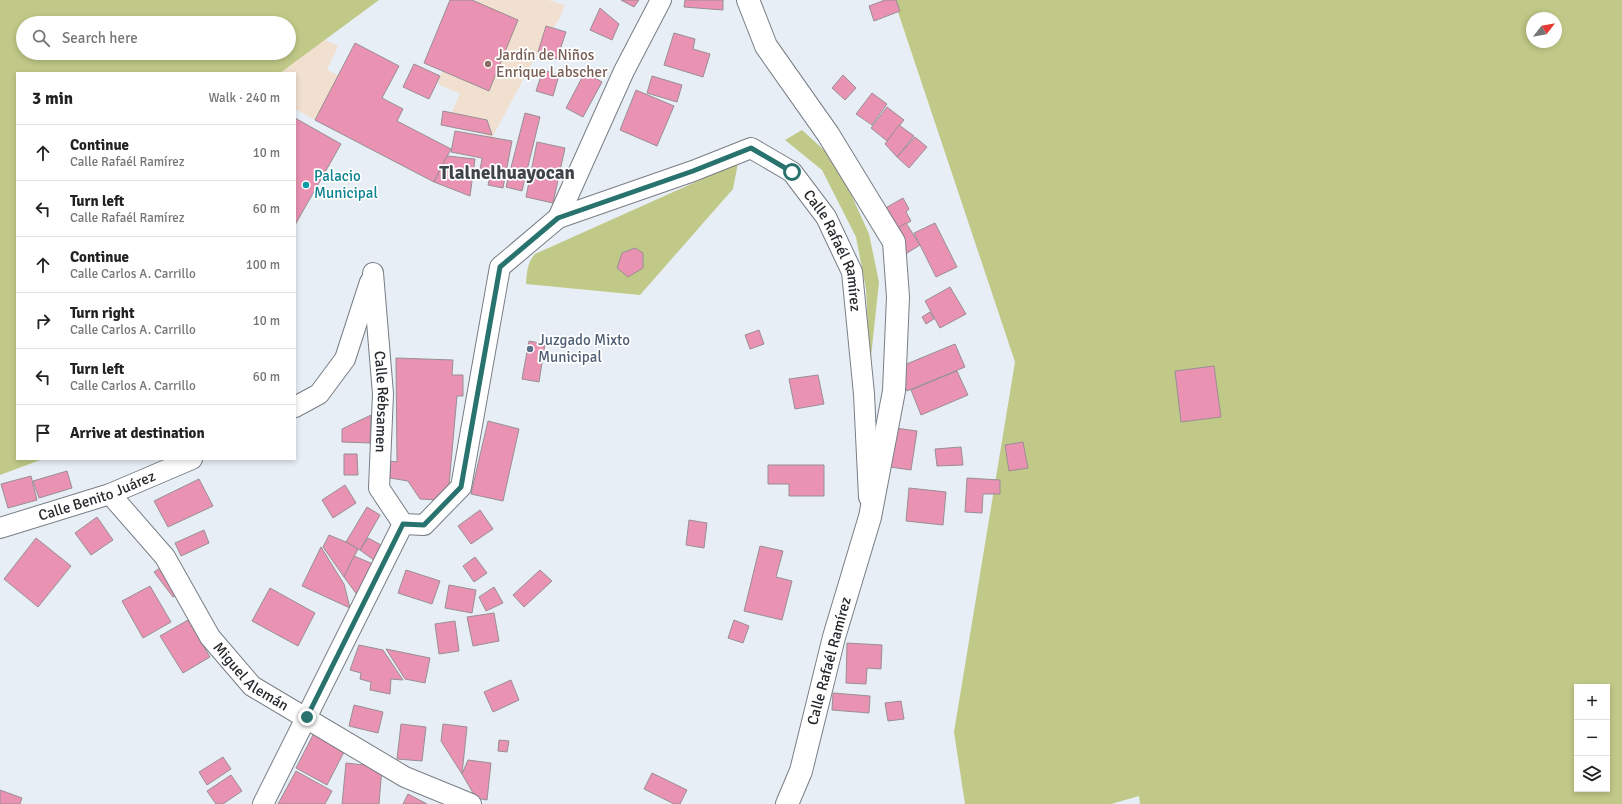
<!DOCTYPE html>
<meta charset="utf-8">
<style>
:root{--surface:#fff;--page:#f2f2f2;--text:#222;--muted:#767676;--line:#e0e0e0}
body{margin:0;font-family:Signika,sans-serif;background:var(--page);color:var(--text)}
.controls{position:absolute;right:12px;bottom:12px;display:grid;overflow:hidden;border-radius:0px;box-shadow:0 2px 6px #0003}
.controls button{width:36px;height:36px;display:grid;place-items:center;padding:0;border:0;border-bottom:1px solid var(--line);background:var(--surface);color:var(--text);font:20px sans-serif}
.compass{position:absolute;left:1526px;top:12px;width:36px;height:36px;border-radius:50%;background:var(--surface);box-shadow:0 2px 6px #0003;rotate:59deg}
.stop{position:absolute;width:12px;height:12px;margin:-9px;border:3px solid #29736e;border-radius:50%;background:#fff}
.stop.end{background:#29736e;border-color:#fff;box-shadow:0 1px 4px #0008}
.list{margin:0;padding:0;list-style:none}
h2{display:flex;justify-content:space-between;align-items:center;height:52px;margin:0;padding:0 16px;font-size:17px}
h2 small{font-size:13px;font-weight:400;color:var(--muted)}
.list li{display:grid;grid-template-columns:26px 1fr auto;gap:12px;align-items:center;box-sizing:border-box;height:56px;padding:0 16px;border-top:1px solid var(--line)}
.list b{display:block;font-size:15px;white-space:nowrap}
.list p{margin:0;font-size:13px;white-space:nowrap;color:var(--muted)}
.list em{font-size:13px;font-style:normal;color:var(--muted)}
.icon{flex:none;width:22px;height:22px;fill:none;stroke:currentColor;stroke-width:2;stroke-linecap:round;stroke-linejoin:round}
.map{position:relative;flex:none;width:1622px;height:804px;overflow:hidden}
.search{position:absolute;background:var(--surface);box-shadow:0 2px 6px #0003;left:16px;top:16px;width:280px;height:44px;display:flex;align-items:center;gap:10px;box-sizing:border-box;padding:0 14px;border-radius:22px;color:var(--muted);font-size:15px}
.panel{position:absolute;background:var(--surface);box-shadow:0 2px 6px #0003;left:16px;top:72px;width:280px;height:388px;border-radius:0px}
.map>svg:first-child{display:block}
</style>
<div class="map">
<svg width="1622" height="804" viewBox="0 0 1622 804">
<rect width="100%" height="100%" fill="#e7eef6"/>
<g fill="#f1e0cf">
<path d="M271 0 316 36 338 46 327 70 370 90 315 120 295 109V73H222L289 53V23Z"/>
<path d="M477 0H548L565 5 559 19 538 52 492 138 449 118 460 94 438 84 440 76Z"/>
</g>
<g fill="#c0c987" fill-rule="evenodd">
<path d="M0 0H379L280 73H17V459H43L0 475ZM23 23H289V53H23Z"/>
<path d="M894 0H1622V804H1140L1139 796 1111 804H965L954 732 1015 362ZM1532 18H1556V42H1532ZM1577 687H1607V789H1577Z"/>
<path d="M802 130 836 161 869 234 879 282 870 366 866 289 856 237 822 170 785 140Z"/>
<path d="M738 163 733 189 640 295 526 284C527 272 527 263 535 254Z"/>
</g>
<g fill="#e992b2" stroke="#998f93">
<path d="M450 0H472L518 20 489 91 424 63Z"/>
<path d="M621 0H639L634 7Z"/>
<path d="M685 0H723V10L684 7Z"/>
<path d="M885 0H896L900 11 874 21 869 6Z"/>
<path d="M600 8 619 24 612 40 590 30Z"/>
<path d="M546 26 566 32 557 59 538 52Z"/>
<path d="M674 33 695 39 693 49 710 54 703 77 664 65Z"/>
<path d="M355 43 399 66 382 98 403 109 397 121 451 149 434 182 315 120Z"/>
<path d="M414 64 440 76 429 99 403 87Z"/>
<path d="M543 70 559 75 553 96 536 91Z"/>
<path d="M585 72 602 82 583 117 566 108Z"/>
<path d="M843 75 856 88 845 100 832 88Z"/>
<path d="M652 76 682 85 677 102 647 93Z"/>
<path d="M636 90 674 106 657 146 620 130Z"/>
<path d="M872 93 887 104 872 125 856 114Z"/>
<path d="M887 107 904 120 887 141 871 128Z"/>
<path d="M443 111 487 120 492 135 441 125Z"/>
<path d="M525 113 540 117 522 191 506 187Z"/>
<path d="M295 118 341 144 295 225Z"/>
<path d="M899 125 914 136 897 157 885 144Z"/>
<path d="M455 131 512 141 503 188 488 185 491 172 480 170 482 158 451 152Z"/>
<path d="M915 137 927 147 909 168 897 157Z"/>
<path d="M537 142 565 148 553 203 526 197Z"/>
<path d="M447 156 475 159 470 196 434 182Z"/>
<path d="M903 198 909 209 906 212 911 221 893 231 882 210Z"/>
<path d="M906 223 920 245 904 255 893 231Z"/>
<path d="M935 223 957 267 936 277 914 233Z"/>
<path d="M635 248 643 253V268L628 277 617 268 622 253Z"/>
<path d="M950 287 966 314 940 328 925 301Z"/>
<path d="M930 312 934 319 926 324 922 317Z"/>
<path d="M759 330 764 344 750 349 745 335Z"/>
<path d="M529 341 545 344 539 382 522 379Z"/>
<path d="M955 344 965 367 907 391 897 368Z"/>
<path d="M396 358 453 360 452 375H463V396H457L449 485 437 500 420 499 408 481 390 478V461L397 462Z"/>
<path d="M1214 366 1221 417 1181 422 1175 371Z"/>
<path d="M957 371 968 395 921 415 911 390Z"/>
<path d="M818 375 824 404 795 409 789 379Z"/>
<path d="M371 415 370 443 342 442V429Z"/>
<path d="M488 421 519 429 503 501 471 494Z"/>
<path d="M888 427 917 431 911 470 883 466Z"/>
<path d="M1023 442 1028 468 1009 471 1005 445Z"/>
<path d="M961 447 963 465 937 466 935 449Z"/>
<path d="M344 454H357L358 475H344Z"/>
<path d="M768 465H824V496H789V484H768Z"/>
<path d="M67 471 72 488 39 498 33 481Z"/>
<path d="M31 476 37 500 8 508 1 484Z"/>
<path d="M967 478 1000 480V494H983L982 513 965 512Z"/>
<path d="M199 479 213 506 168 527 154 501Z"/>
<path d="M345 485 356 503 333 518 322 500Z"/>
<path d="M909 488 946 492 943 525 906 521Z"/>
<path d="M367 507 380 515 360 550 346 542Z"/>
<path d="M480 510 493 529 471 544 458 526Z"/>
<path d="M97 517 113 540 91 555 75 533Z"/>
<path d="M689 520 707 523 704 548 686 545Z"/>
<path d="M204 530 209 543 181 556 175 543Z"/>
<path d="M329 535 346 542 358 549 344 577 323 547Z"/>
<path d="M36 538 71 566 38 607 4 579Z"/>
<path d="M368 538 383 546 375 561 360 550Z"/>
<path d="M760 546 783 551 776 577 792 581 782 620 744 611Z"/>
<path d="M321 547 344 584 350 608 302 586Z"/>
<path d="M354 556 373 564 358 596 344 577Z"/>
<path d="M475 557 487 573 474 582 463 566Z"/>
<path d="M163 566 182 591 173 597 154 572Z"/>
<path d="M406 570 440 581 432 604 398 593Z"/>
<path d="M540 570 552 581 524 607 513 595Z"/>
<path d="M449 585 476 590 472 613 445 608Z"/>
<path d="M150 586 171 622 143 638 122 601Z"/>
<path d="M494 587 503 603 486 611 479 597Z"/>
<path d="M270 588 315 613 298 646 252 621Z"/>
<path d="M494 613 499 641 473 646 467 617Z"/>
<path d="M188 620 210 657 183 673 160 636Z"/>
<path d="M734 620 749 626 743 643 728 638Z"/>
<path d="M455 621 459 651 439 654 435 624Z"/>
<path d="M847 643 882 645 881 669 867 668 866 684 846 683Z"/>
<path d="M359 645 383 650 403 680 391 679 390 694 370 690 371 682 360 679 361 673 350 670Z"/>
<path d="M386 649 430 658 425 683 405 679Z"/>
<path d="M511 680 519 700 493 712 484 692Z"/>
<path d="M833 693 870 696 869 713 832 710Z"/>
<path d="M901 701 904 719 888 721 885 703Z"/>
<path d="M354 705 383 712 378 733 349 726Z"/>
<path d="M401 724 426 727 422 761 397 759Z"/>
<path d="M443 724 467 727 462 774 441 741Z"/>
<path d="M314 733 345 750 327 785 296 768Z"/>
<path d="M499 740 509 741 507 752 498 751Z"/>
<path d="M223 757 231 769 207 785 199 772Z"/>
<path d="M468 760 491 763 487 800 476 798 462 774Z"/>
<path d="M346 763 382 767 379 804H342Z"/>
<path d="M296 771 332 791 325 804H278Z"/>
<path d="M652 773 687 790 680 804H674L644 789Z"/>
<path d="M231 775 242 791 223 804H216L207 791Z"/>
<path d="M0 790 22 798 20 804H0Z"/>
<path d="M408 794 427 804H403Z"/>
</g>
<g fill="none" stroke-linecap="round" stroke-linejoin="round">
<defs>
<g id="minor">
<path d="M558 218 624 71 661 0"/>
<path id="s1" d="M373 273 383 394 379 488 403 524"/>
<path d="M295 407 319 394 345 359 370 282"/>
<path id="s2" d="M110 494 165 557 210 637 252 686 405 777 471 804"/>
<path id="s3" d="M403 524 424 525 461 487 500 267 558 218 693 171 751 148 792 172 826 217 852 272 864 394 869 497"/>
<path id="s4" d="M0 528 110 494 192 459"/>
<path d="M263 804 403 524"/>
</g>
<path id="secondary" d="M748 0 766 46 828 134 894 242 898 297 894 391 870 517 834 637 801 771 787 804"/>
</defs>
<use href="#minor" stroke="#787e85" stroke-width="22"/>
<use href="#secondary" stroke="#787e85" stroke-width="24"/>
<use href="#minor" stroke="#fff" stroke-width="20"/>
<use href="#secondary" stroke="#fff" stroke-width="22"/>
</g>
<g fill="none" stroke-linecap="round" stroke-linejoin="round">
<path stroke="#29736e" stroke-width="5" d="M307 717 403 524 424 525 461 487 500 267 558 218 693 171 751 148 792 172"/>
</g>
<circle fill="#8d6e63" stroke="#fff" stroke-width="1.5" cx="488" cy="64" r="4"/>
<circle fill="#0f9aa8" stroke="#fff" stroke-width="1.5" cx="306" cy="185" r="4"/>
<circle fill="#5c6f8a" stroke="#fff" stroke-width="1.5" cx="530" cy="349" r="4"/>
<g text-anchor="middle" stroke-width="3.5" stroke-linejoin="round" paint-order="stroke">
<g font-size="15" fill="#785e54" stroke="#fff" text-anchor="start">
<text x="496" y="60">Jardín de Niños<tspan x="496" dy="17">Enrique Labscher</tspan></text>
</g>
<g font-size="15" fill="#0d838f" stroke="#fff" text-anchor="start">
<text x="314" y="181">Palacio<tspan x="314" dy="17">Municipal</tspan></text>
</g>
<g font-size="15" fill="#26292c" stroke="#fff">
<text dy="5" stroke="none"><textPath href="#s3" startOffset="717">Calle Rafaél Ramírez</textPath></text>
<text dy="5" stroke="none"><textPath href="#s1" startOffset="129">Calle Rébsamen</textPath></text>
<text dy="5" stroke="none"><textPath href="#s4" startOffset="102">Calle Benito Juárez</textPath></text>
<text transform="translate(829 661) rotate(-75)" y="5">Calle Rafaél Ramírez</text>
<text dy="5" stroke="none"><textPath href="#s2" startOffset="233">Miguel Alemán</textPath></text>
</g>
<g font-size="15" fill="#4e5e75" stroke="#fff" text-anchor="start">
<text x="538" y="345">Juzgado Mixto<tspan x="538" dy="17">Municipal</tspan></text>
</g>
<g font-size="19" font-weight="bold" fill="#3e444a" stroke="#fff">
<text x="507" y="179">Tlalnelhuayocan</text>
</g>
</g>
</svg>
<div class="controls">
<button>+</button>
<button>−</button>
<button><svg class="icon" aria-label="layers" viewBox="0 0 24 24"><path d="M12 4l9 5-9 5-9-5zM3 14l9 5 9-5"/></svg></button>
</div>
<svg class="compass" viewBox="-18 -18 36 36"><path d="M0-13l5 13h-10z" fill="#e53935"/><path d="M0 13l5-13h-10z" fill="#767676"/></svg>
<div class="stop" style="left:792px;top:172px"></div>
<div class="stop end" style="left:307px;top:717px"></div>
<div class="search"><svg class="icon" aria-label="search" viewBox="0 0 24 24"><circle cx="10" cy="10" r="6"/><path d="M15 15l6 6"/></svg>Search here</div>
<section class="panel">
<h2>3 min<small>Walk · 240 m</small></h2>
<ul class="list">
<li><svg class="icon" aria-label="ahead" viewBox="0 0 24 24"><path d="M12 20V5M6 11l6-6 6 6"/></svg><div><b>Continue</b><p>Calle Rafaél Ramírez</p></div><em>10 m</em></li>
<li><svg class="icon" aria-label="left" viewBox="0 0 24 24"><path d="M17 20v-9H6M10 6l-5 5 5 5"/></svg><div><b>Turn left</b><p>Calle Rafaél Ramírez</p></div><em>60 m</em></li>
<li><svg class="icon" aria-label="ahead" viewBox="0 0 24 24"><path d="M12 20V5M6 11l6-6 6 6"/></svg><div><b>Continue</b><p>Calle Carlos A. Carrillo</p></div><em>100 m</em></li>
<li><svg class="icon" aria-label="right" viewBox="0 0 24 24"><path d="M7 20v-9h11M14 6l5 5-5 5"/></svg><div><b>Turn right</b><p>Calle Carlos A. Carrillo</p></div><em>10 m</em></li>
<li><svg class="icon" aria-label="left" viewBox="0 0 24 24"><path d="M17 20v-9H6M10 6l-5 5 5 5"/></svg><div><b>Turn left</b><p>Calle Carlos A. Carrillo</p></div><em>60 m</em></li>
<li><svg class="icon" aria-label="arrive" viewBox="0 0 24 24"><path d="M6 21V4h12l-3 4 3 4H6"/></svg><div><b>Arrive at destination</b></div></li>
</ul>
</section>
</div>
